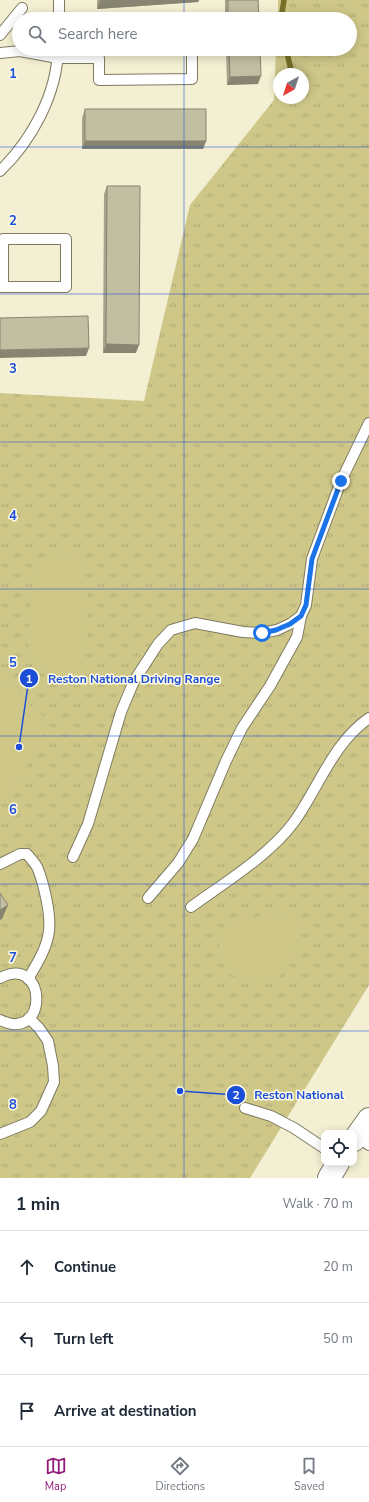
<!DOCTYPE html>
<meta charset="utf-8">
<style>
:root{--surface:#fff;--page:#f6f6f7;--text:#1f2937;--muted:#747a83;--line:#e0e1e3;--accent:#931b78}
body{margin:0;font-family:"Nunito Sans",sans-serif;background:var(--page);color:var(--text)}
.controls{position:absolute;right:12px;bottom:12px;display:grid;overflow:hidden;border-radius:8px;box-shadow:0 2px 10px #0003}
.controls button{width:36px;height:36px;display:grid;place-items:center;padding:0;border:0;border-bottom:1px solid var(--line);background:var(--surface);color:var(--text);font:20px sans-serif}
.compass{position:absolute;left:273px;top:68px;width:36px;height:36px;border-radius:50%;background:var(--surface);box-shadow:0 2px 10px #0003;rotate:219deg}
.stop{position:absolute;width:12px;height:12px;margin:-9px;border:3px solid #1a73e8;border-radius:50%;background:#fff}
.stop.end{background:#1a73e8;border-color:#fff;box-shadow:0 1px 4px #0008}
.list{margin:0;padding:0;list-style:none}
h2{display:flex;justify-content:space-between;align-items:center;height:52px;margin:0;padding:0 16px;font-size:17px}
h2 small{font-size:13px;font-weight:400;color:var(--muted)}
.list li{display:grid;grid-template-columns:26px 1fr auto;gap:12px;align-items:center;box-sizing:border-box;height:72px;padding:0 16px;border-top:1px solid var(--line)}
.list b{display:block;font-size:15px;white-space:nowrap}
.list em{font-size:13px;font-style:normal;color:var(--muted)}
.icon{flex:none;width:22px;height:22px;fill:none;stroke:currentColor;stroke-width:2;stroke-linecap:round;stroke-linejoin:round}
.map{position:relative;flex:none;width:369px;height:1178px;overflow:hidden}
.search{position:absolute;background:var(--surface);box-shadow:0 2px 10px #0003;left:12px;right:12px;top:12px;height:44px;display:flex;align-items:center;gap:10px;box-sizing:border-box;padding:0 14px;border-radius:22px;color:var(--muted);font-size:15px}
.sheet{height:268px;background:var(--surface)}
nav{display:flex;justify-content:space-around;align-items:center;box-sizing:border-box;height:56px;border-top:1px solid var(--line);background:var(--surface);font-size:11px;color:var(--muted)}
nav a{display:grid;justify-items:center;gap:2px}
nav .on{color:var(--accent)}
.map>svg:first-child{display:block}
</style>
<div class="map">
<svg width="369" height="1178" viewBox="0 0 369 1178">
<defs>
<pattern id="grass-tufts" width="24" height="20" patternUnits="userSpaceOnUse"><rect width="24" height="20" fill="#cec788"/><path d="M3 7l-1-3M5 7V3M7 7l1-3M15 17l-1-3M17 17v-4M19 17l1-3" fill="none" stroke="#b0aa74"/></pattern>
</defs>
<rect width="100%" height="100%" fill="#f2efd2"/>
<path fill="url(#grass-tufts)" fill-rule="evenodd" d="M278 0H369V985L250 1178H0V393L144 401 190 205 274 100 276 49H350V19H278ZM279 74H303V98H279Z"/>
<g fill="#cec788">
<path d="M62 553 75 555C89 576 88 607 87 632 87 642 87 655 82 665 71 685 40 671 31 655 27 648 29 637 29 628 31 598 30 567 62 553Z"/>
<path d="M0 678 49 721C38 751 22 777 0 801Z"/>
<path d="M282 913 287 914 297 920C303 940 299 941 292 958 289 964 285 971 280 976 270 984 243 982 232 975 219 965 212 933 228 923 242 914 266 919 282 913Z"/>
</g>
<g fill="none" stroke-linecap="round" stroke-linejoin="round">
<g stroke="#797028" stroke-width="5.5">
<path d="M281 19 284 0"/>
<path d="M286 49 292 74"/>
</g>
<defs>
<g id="lane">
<path d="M59 19V0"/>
<path d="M0 35 22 8"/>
<path d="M0 53 20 51 58 58H99V80L192 79V49"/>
<path d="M0 171C32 140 57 94 58 49"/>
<path d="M0 287H66V239H3V287"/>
<path d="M73 857 88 824 121 712 134 681 158 644 171 630 195 623 243 632 262 633 277 630 290 624 301 616"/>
<path d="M0 864 20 854H27C31 859 36 864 38 869 44 885 51 914 49 931 47 948 37 964 28 979"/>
<path d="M148 898 178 863 193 839 226 761 242 728 270 686 297 637 301 616 306 605 312 559 341 481 369 423"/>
<path d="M191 907C224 883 270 855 294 822 319 787 333 743 369 718"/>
<path d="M0 978C48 953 49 1044 0 1020"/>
<path d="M245 1108 271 1116 294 1128 324 1148"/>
<path d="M0 1134 30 1122 41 1111 54 1082 53 1066 48 1041 39 1028 29 1018"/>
<path d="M356 1136 369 1145"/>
</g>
<g id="secondary">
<path d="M354 1140 369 1119"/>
<path d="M329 1178 338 1163"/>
</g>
</defs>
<use href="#lane" stroke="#7e7b61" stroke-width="12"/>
<use href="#secondary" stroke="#7e7b61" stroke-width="24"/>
<use href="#lane" stroke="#fff" stroke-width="10"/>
<use href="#secondary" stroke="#fff" stroke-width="22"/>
</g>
<g fill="#a6a38b">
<path d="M97 0H199L198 2 97 9Z"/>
<path d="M225 0H258L259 19H225Z"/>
<path d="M226 49H260L258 84 227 85Z"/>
<path d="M85 109 206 141 203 149H82V118Z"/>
<path d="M107 186 136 353H103L104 194Z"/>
</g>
<g fill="#878571">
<path d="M100 0H199L198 2 97 9Z"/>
<path d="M261 76 258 84 227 85 230 77Z"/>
<path d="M85 141H206L203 149H82Z"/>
<path d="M106 344 139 345 136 353H103Z"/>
<path d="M89 348 86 356 0 358V350Z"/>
<path d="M8 905 2 919 0 920V910Z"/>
</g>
<g fill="#c1bea2" stroke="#878571">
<path d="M228 0H258L259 19H228Z"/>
<path d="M229 49H260L261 76 230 77Z"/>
<rect x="85" y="109" width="121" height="32"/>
<path d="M107 186H140L139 345 106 344Z"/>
<path d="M88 316 89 348 0 350V318Z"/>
<path d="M0 893 8 905 0 910Z"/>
</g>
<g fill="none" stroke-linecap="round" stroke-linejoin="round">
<path stroke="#1a73e8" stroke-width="5" d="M262 633 276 630 290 624 301 616 306 605 312 559 341 481"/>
</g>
<path fill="none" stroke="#1d4ed8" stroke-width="1" stroke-opacity="0.55" d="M184 0V19M184 49V1178M0 147H369M0 294H369M0 442H369M0 589H369M0 736H369M0 884H369M0 1031H369"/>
<g font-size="13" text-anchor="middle" font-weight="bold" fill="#1d4ed8" stroke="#fefce5" stroke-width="3" stroke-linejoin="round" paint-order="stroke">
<text x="13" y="78">1</text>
<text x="13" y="225">2</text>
<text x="13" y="373">3</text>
<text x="13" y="520">4</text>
<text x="13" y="667">5</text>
<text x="13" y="814">6</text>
<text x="13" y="962">7</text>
<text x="13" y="1109">8</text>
</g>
<path fill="none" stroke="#1d4ed8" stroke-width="1.5" d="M19 747L29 678M180 1091L236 1095"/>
<g fill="#1d4ed8" stroke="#fefce5" stroke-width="1.5">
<circle cx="19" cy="747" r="4"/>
<circle cx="180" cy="1091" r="4"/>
<circle cx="29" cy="678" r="10"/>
<circle cx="236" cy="1095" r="10"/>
</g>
<g font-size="12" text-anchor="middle" font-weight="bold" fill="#fff">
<text x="29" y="683">1</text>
<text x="236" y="1099">2</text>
</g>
<g font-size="12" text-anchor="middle" font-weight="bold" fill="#1d4ed8" stroke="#fefce5" stroke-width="3" stroke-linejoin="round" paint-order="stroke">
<text x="134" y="683">Reston National Driving Range</text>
<text x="299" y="1099">Reston National</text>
</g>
</svg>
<div class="controls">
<button><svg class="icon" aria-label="locate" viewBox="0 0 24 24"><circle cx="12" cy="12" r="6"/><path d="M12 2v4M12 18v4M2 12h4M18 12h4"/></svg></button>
</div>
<svg class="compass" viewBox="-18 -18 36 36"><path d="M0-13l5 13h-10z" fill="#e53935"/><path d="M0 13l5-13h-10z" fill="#747a83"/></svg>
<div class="stop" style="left:262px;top:633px"></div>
<div class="stop end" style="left:341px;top:481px"></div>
<div class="search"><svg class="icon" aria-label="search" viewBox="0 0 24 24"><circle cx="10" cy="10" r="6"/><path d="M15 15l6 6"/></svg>Search here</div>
</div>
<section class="sheet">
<h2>1 min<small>Walk · 70 m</small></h2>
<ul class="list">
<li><svg class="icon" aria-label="ahead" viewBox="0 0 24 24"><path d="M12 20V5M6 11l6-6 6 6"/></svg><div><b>Continue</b></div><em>20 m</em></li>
<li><svg class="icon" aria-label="left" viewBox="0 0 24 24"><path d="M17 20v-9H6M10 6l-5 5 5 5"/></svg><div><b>Turn left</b></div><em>50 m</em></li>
<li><svg class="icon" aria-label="arrive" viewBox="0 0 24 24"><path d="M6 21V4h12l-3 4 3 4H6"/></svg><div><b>Arrive at destination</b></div></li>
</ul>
</section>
<nav>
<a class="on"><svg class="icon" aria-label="map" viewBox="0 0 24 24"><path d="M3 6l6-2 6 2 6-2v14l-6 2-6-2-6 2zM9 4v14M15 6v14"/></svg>Map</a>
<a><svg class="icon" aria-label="directions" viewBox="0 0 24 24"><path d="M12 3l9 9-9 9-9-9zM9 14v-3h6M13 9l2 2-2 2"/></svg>Directions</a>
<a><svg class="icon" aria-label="saved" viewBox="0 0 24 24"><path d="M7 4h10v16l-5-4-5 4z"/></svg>Saved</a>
</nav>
